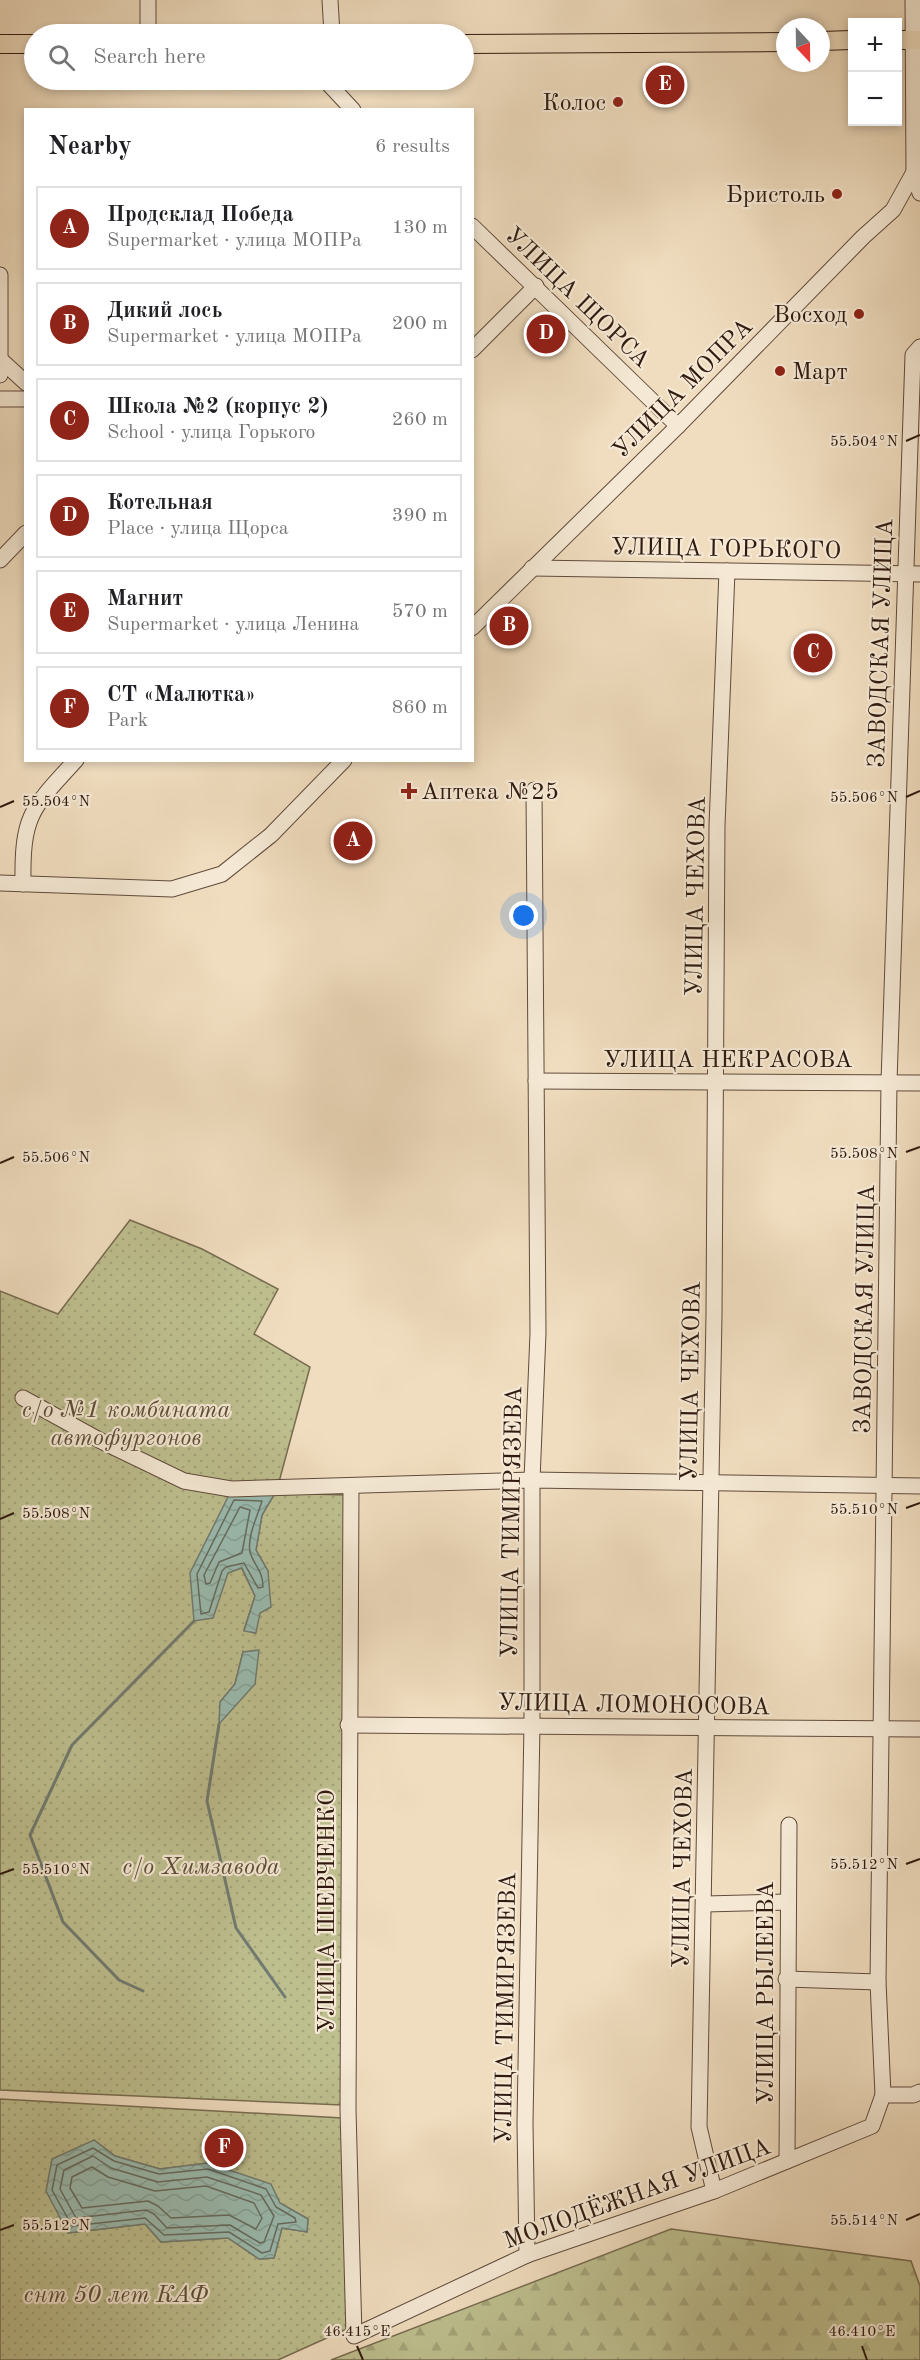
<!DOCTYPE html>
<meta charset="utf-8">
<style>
:root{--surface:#fff;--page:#f6f6f6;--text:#202124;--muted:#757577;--line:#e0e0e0;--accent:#8f2418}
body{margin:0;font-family:"Old Standard TT",serif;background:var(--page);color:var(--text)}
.controls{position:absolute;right:18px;top:18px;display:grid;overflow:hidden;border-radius:0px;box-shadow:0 3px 9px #0003}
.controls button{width:54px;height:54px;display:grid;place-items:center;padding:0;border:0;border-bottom:2px solid var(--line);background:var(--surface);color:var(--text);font:30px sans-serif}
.compass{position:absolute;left:776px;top:18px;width:54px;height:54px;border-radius:50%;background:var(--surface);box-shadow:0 3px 9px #0003;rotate:158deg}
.you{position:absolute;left:524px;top:916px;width:21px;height:21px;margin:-15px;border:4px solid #fff;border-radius:50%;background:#1a73e8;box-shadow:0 0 0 9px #1a73e833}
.badge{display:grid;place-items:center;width:39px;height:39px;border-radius:50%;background:var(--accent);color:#fff;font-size:20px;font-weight:700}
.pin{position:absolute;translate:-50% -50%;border:3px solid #fff;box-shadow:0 2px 6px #0006}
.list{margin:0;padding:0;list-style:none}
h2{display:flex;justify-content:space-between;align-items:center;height:78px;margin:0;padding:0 24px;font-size:26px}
h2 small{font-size:20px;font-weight:400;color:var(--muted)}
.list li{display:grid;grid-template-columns:39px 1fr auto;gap:18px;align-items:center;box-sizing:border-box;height:84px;margin:0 12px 12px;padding:0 12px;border:2px solid var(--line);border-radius:0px}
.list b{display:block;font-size:22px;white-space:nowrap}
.list p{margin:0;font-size:20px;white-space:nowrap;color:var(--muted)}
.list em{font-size:20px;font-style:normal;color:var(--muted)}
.icon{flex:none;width:33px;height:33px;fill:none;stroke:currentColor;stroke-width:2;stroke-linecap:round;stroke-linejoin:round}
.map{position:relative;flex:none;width:920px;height:2360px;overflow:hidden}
.search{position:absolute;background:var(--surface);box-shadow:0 3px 9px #0003;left:24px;top:24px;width:450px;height:66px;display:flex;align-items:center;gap:15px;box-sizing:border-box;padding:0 21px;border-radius:33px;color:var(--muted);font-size:22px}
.panel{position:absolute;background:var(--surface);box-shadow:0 3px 9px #0003;left:24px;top:108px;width:450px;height:654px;border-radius:0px}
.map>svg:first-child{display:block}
</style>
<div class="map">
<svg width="920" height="2360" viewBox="0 0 920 2360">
<defs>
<pattern id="forest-firs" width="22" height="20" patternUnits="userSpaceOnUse" patternTransform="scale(1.5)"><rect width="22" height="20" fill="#bebf8f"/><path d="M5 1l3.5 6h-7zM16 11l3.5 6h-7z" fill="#a4a47a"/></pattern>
<pattern id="park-dots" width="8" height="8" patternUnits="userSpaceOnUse" patternTransform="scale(1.5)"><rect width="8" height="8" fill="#bebf8f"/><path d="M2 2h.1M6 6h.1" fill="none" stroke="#a4a47a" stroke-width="1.8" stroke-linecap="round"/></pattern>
<pattern id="water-waves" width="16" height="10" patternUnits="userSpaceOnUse" patternTransform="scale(1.5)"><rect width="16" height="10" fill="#9abcb1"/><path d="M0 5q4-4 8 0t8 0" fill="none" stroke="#85a197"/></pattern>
</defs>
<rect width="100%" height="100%" fill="#f0ddbf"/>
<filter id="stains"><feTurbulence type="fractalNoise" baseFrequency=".00333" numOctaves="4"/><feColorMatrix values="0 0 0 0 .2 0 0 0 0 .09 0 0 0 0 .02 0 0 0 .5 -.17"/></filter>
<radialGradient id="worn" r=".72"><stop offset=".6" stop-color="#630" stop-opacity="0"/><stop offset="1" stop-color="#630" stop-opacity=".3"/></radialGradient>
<path fill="url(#forest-firs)" stroke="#776c50" stroke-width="1.5" d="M671 2229 911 2261 920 2286V2360H331Z"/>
<g fill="url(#park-dots)" stroke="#776c50" stroke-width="1.5" fill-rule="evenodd">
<path d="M130 1220 202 1249 278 1289 254 1334 310 1367 276 1493 346 1495 342 2105 0 2090V1291L58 1314ZM275 1493 262 1515 256 1550 268 1571 255 1633 244 1630 255 1596 241 1567 228 1573ZM243 1652 255 1684 220 1702 235 1684Z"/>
<path d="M0 2099 342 2118 349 2328 278 2360H0ZM94 2140 115 2156 160 2169 208 2163 308 2219 307 2232 282 2228 274 2258 259 2259 228 2238 161 2242 145 2224 68 2233Z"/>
</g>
<g fill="url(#water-waves)" stroke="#707b71" stroke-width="1.5">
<path d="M230 1493H275L262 1515 256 1550 268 1571 271 1607 260 1613 256 1633 244 1631 255 1596 242 1568 228 1573 213 1618 194 1621 190 1573Z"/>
<path d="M259 1650 255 1684 219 1724 220 1702 235 1684 243 1652Z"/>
<path d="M94 2140 115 2156 160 2169 208 2163 271 2184 280 2203 308 2219 307 2232 282 2228 274 2258 259 2259 228 2238 161 2242 145 2224 68 2233 46 2191 52 2159Z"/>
</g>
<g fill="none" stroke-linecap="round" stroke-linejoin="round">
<g stroke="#656b60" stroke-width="1.5">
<path d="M234 1500 262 1501C258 1515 247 1536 250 1552 254 1566 263 1570 263 1587L258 1588 244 1563 226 1567 222 1571 209 1612 201 1614 197 1574Z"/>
<path d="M240 1507 250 1510 242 1553 219 1562 210 1583 206 1584 204 1575Z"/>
<path d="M93 2148 114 2161 159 2174 208 2169 266 2189 276 2207 295 2218 296 2222 278 2224 270 2251 262 2253 229 2232 164 2235 145 2218 72 2226 52 2190 57 2165Z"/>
<path d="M93 2156 111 2168 158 2182 207 2177 261 2195 274 2216 264 2242 260 2243 230 2225 167 2228 154 2214 146 2210 76 2218 60 2189 64 2170Z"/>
<path d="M92 2167 108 2177 155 2191 206 2186 254 2203 262 2218 256 2229 229 2215 171 2218 158 2206 148 2201 82 2208 70 2188 72 2177Z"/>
</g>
<g stroke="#707b71" stroke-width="3">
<path d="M219 1724 207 1801 236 1928 285 1997"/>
<path d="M143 1991 119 1980 63 1922 30 1835 72 1745 194 1621"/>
</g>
<defs>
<g id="minor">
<path d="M148 0V34"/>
<path d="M330 0 332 34"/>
<path d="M913 0 914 172 920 193"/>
<path d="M325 80 353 110"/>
<path d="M472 226 678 426"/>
<path d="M0 275V375"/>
<path d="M472 350 536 286"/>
<path d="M2 361 26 383"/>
<path d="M0 399H26"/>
<path d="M0 560 26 533"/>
<path d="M532 568 920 574"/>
<path d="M472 628 678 426 863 237 893 210 914 172"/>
<path d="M0 883 172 889 222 874 271 835 344 760"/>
<path d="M23 884C22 815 31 809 76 760"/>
<path d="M536 1081 920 1083"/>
<path d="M23 1398 101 1441 184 1481 231 1489 532 1480 920 1486"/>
<path d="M351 1486 348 2110 354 2336 527 2255 714 2191 872 2126 883 2095H913L920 2092"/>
<path d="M348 1725 920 1729"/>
<path d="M705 1904 788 1902"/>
<path d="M786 1979 878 1982"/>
<path d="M883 2095 878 1982 889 1082 913 355 920 347"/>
<path d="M787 2161 789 1825"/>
<path d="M714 2191 699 2127 714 1315 717 826 727 571"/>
<path d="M527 2255 525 2123 532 1724V1480L538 1333 534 790"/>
</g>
<g id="major">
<path d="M898 40H920"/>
<path d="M821 41 852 40"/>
<path d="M0 44H34"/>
<path d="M464 44 785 42"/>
</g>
</defs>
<use href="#minor" stroke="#604b3c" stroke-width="17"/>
<use href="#major" stroke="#301a10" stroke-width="20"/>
<use href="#minor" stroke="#f5e9d5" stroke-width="15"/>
<use href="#major" stroke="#f0ddbf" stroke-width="18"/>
</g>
<path fill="none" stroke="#301a10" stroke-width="2" d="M906 441 920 435M906 797 920 791M0 807 14 801M906 1152 920 1147M0 1163 14 1157M906 1508 920 1503M0 1519 14 1513M906 1864 920 1859M0 1874 14 1869M906 2220 920 2214M0 2230 14 2225M357 2346 363 2360M862 2346 867 2360"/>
<g fill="#8f2418" stroke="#f5e9d5" stroke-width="2">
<circle cx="618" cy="102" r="6"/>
<circle cx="837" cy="194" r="6"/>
<circle cx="859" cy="314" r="6"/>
<circle cx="780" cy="371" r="6"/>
<path d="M406 782h6v6h6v6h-6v6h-6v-6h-6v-6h6z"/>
</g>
<g text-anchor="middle" stroke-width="4.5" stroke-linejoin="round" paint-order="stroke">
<g font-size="24" fill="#301a10" stroke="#f5e9d5" text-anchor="end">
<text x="606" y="110">Колос</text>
<text x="825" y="202">Бристоль</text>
<text x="847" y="322">Восход</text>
<text x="792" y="379" text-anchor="start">Март</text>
<text x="421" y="799" text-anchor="start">Аптека №25</text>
</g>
<g font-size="24" fill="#301a10" stroke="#f5e9d5">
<text transform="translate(578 297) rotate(44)" y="8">УЛИЦА ЩОРСА</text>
<text transform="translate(682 388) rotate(-45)" y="8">УЛИЦА МОПРА</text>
<text transform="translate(726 548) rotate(1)" y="8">УЛИЦА ГОРЬКОГО</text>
<text transform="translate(880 643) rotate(-88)" y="8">ЗАВОДСКАЯ УЛИЦА</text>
<text transform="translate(695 896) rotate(-89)" y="8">УЛИЦА ЧЕХОВА</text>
<text x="728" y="1067">УЛИЦА НЕКРАСОВА</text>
<text transform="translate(864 1309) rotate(-89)" y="8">ЗАВОДСКАЯ УЛИЦА</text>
<text transform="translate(690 1381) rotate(-89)" y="8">УЛИЦА ЧЕХОВА</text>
<text transform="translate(511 1522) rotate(-89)" y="8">УЛИЦА ТИМИРЯЗЕВА</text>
<text transform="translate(634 1704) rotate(1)" y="8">УЛИЦА ЛОМОНОСОВА</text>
<text transform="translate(682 1868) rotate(-89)" y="8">УЛИЦА ЧЕХОВА</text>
<text transform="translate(326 1911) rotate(-90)" y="8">УЛИЦА ШЕВЧЕНКО</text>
<text transform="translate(765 1993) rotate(-90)" y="8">УЛИЦА РЫЛЕЕВА</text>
<text transform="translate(505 2008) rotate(-89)" y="8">УЛИЦА ТИМИРЯЗЕВА</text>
<text transform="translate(637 2193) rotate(-20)" y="8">МОЛОДЁЖНАЯ УЛИЦА</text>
</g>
<g font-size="24" font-style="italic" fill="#5b4c36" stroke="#f5e9d5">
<text x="126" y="1417">с/о №1 комбината<tspan x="126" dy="28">автофургонов</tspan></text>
<text x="201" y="1874">с/о Химзавода</text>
<text x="116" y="2302">снт 50 лет КАФ</text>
</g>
</g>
<g font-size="15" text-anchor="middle" fill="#301a10" stroke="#f5e9d5" stroke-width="4.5" stroke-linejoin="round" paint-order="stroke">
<text x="864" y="446">55.504°N</text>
<text x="864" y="802">55.506°N</text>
<text x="56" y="806">55.504°N</text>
<text x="864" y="1158">55.508°N</text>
<text x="56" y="1162">55.506°N</text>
<text x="864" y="1514">55.510°N</text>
<text x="56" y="1518">55.508°N</text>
<text x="864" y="1869">55.512°N</text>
<text x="56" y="1874">55.510°N</text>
<text x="864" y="2225">55.514°N</text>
<text x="56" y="2230">55.512°N</text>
<text x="357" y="2336">46.415°E</text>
<text x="862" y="2336">46.410°E</text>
</g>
<rect width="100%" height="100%" filter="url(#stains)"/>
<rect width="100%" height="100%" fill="url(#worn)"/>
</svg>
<div class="controls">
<button>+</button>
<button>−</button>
</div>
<svg class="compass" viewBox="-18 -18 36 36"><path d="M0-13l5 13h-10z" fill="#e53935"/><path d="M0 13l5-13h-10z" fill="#757577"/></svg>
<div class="you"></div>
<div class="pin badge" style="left:353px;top:841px">A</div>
<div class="pin badge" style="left:509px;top:626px">B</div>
<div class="pin badge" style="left:813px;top:653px">C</div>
<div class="pin badge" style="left:546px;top:334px">D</div>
<div class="pin badge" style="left:665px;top:85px">E</div>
<div class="pin badge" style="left:224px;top:2148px">F</div>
<div class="search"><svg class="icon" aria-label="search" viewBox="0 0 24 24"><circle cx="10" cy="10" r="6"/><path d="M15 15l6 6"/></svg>Search here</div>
<section class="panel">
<h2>Nearby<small>6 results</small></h2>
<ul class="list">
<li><span class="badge">A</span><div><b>Продсклад Победа</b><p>Supermarket · улица МОПРа</p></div><em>130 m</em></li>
<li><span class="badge">B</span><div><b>Дикий лось</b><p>Supermarket · улица МОПРа</p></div><em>200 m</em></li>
<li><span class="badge">C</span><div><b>Школа №2 (корпус 2)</b><p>School · улица Горького</p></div><em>260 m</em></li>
<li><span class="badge">D</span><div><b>Котельная</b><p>Place · улица Щорса</p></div><em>390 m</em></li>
<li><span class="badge">E</span><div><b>Магнит</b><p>Supermarket · улица Ленина</p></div><em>570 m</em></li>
<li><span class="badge">F</span><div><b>СТ «Малютка»</b><p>Park</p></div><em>860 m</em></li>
</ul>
</section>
</div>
